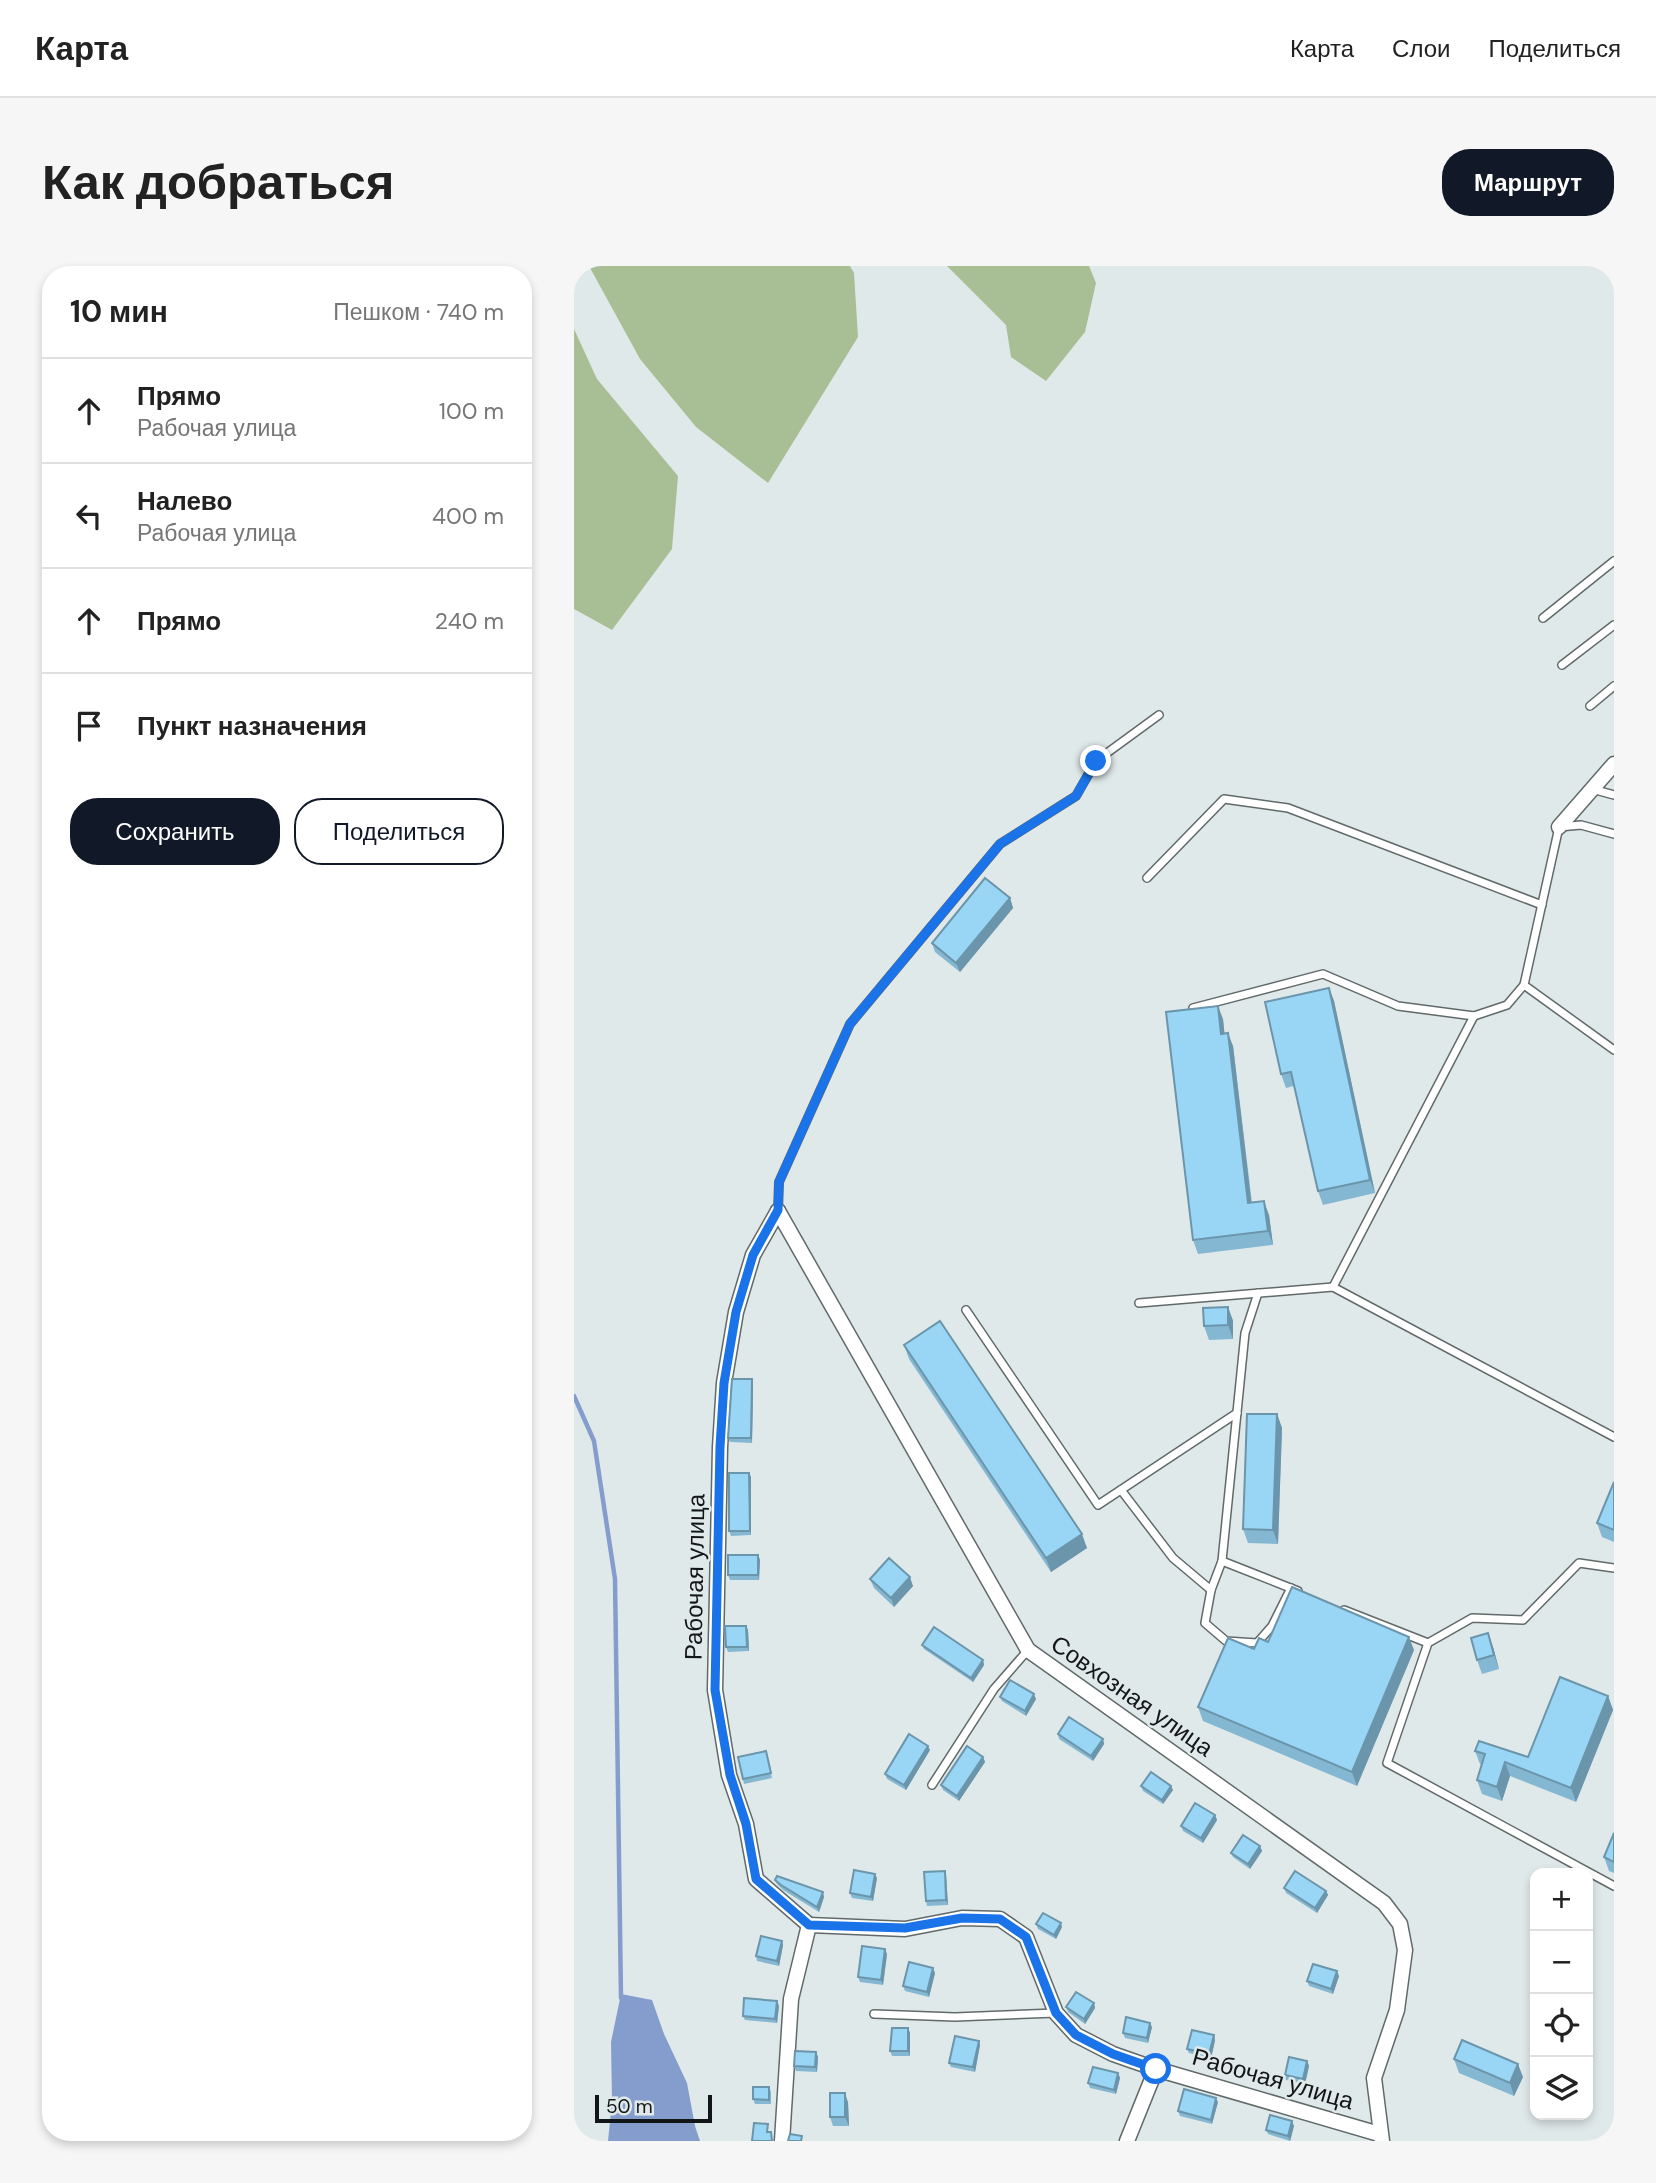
<!DOCTYPE html>
<html lang="ru">
<meta charset="utf-8">
<style>
:root{--surface:#fff;--page:#f6f6f6;--text:#222;--muted:#767676;--line:#e0e0e0;--accent:#111827}
body{margin:0;font-family:"DM Sans",sans-serif;background:var(--page);color:var(--text)}
.controls{position:absolute;right:21px;bottom:21px;display:grid;overflow:hidden;border-radius:14px;box-shadow:0 4px 10px #0003}
.controls button{width:63px;height:63px;display:grid;place-items:center;padding:0;border:0;border-bottom:2px solid var(--line);background:var(--surface);color:var(--text);font:35px sans-serif}
.scale{position:absolute;left:21px;bottom:18px;width:117px;box-sizing:border-box;padding-left:7px;border:4px solid #131616;border-top:0;font-size:19px;line-height:24px;white-space:nowrap;color:#131616;-webkit-text-stroke:5px #e0e9ea;paint-order:stroke}
.stop{position:absolute;width:21px;height:21px;margin:-16px;border:5px solid #1a73e8;border-radius:50%;background:#fff}
.stop.end{background:#1a73e8;border-color:#fff;box-shadow:0 2px 7px #0008}
.list{margin:0;padding:0;list-style:none}
h2{display:flex;justify-content:space-between;align-items:center;height:91px;margin:0;padding:0 28px;font-size:30px}
h2 small{font-size:23px;font-weight:400;color:var(--muted)}
.list li{display:grid;grid-template-columns:46px 1fr auto;gap:21px;align-items:center;box-sizing:border-box;height:105px;padding:0 28px;border-top:2px solid var(--line)}
.list b{display:block;font-size:26px;white-space:nowrap}
.list p{margin:0;font-size:23px;white-space:nowrap;color:var(--muted)}
.list em{font-size:23px;font-style:normal;color:var(--muted)}
.actions{display:flex;gap:14px;padding:21px 28px}
.actions a{flex:1;padding:16px 0;border:2px solid var(--accent);border-radius:28px;text-align:center;font-size:24px;color:var(--accent)}
.actions .main{background:var(--accent);color:#fff}
.icon{flex:none;width:38px;height:38px;fill:none;stroke:currentColor;stroke-width:2;stroke-linecap:round;stroke-linejoin:round}
.map{position:relative;flex:none;width:1040px;height:1875px;overflow:hidden;border-radius:28px}
header{display:flex;align-items:center;gap:42px;box-sizing:border-box;height:98px;padding:0 35px;background:var(--surface);border-bottom:2px solid var(--line)}
header strong{font-size:33px}
nav{display:flex;gap:38px;margin-inline-start:auto;font-size:24px}
.intro{display:flex;align-items:center;justify-content:space-between;box-sizing:border-box;height:168px;padding:0 42px}
h1{margin:0;font-size:49px}
.button{padding:18px 32px;border-radius:28px;background:var(--accent);color:#fff;font-size:24px;font-weight:700}
main{display:flex;gap:42px;padding:0 42px}
aside{flex:1;background:var(--surface);border-radius:28px;box-shadow:0 4px 10px #0003}
.map>svg:first-child{display:block}
</style>
<header>
<strong>Карта</strong>
<nav><a>Карта</a><a>Слои</a><a>Поделиться</a></nav>
</header>
<div class="intro"><h1>Как добраться</h1><a class="button">Маршрут</a></div>
<main>
<aside>
<h2>10 мин<small>Пешком · 740 m</small></h2>
<ul class="list">
<li><svg class="icon" aria-label="ahead" viewBox="0 0 24 24"><path d="M12 20V5M6 11l6-6 6 6"/></svg><div><b>Прямо</b><p>Рабочая улица</p></div><em>100 m</em></li>
<li><svg class="icon" aria-label="left" viewBox="0 0 24 24"><path d="M17 20v-9H6M10 6l-5 5 5 5"/></svg><div><b>Налево</b><p>Рабочая улица</p></div><em>400 m</em></li>
<li><svg class="icon" aria-label="ahead" viewBox="0 0 24 24"><path d="M12 20V5M6 11l6-6 6 6"/></svg><div><b>Прямо</b></div><em>240 m</em></li>
<li><svg class="icon" aria-label="arrive" viewBox="0 0 24 24"><path d="M6 21V4h12l-3 4 3 4H6"/></svg><div><b>Пункт назначения</b></div></li>
</ul>
<div class="actions"><a class="main">Сохранить</a><a>Поделиться</a></div>
</aside>
<div class="map">
<svg width="1040" height="1875" viewBox="0 0 1040 1875">
<rect width="100%" height="100%" fill="#e0e9ea"/>
<g fill="#a8bf96">
<path d="M15 0H276L280 7 284 71 194 217 122 161 66 93Z"/>
<path d="M373 0H515L522 17 511 66 472 115 437 91 432 59Z"/>
<path d="M0 63 23 113 104 210 98 283 38 364 0 343Z"/>
</g>
<path fill="#859dcc" d="M47 1728 78 1734 90 1768 113 1817 121 1860 126 1875H34L38 1835 37 1776Z"/>
<g fill="none" stroke-linecap="round" stroke-linejoin="round">
<path stroke="#859dcc" stroke-width="4.5" d="M0 1130 20 1175 41 1313 47 1732"/>
<defs>
<g id="lane">
<path d="M969 352 1040 295"/>
<path d="M988 399 1040 359"/>
<path d="M1016 440 1040 420"/>
<path d="M1018 523 1040 529"/>
<path d="M1040 568 1007 559 985 561 950 719 1040 784"/>
<path d="M573 612 650 533 714 542 968 639"/>
<path d="M619 742 749 708 824 740 900 750 933 739 950 719"/>
<path d="M204 945 205 916 276 758 426 578 502 530 522 495 585 449"/>
<path d="M759 1021 900 750"/>
<path d="M684 1027 671 1067 648 1295 724 1325"/>
<path d="M565 1037 759 1021 1040 1171"/>
<path d="M392 1044 524 1239 663 1147"/>
<path d="M547 1224 599 1292 637 1324"/>
<path d="M648 1295 637 1324 631 1357 652 1375 683 1377 698 1360 717 1322"/>
<path d="M1040 1302 1005 1297 949 1354 898 1352 854 1377 813 1497 1040 1620"/>
<path d="M770 1344 854 1377"/>
<path d="M358 1519 420 1423 454 1384"/>
<path d="M300 1748 381 1751 482 1747"/>
</g>
<g id="street">
<path d="M985 561 1040 498"/>
<path d="M204 945 454 1384 810 1637 826 1658 831 1684 823 1744 800 1812 808 1875"/>
<path d="M204 945 179 989 162 1046 150 1117 146 1181 141 1424 155 1509 172 1558 182 1613 235 1659 217 1733 208 1875"/>
<path d="M235 1659 331 1663 388 1652 426 1653 452 1671 482 1747 502 1769 539 1788 582 1803 805 1868"/>
<path d="M553 1875 582 1803"/>
</g>
</defs>
<use href="#lane" stroke="#616969" stroke-width="10"/>
<use href="#street" stroke="#616969" stroke-width="17"/>
<use href="#lane" stroke="#fff" stroke-width="7"/>
<use href="#street" stroke="#fff" stroke-width="14"/>
</g>
<g fill="#84b7d2">
<path d="M436 632 439 642 386 706 361 686 358 677Z"/>
<path d="M755 722 760 735 801 927 749 939 744 925 720 820 712 822 707 808Z"/>
<path d="M649 753 650 767 659 780 678 937 695 949 699 979 624 988 619 974Z"/>
<path d="M654 1041 659 1055V1073L635 1074 630 1060Z"/>
<path d="M330 1079 513 1282 477 1306 335 1093Z"/>
<path d="M179 1118 178 1177 156 1176 154 1172Z"/>
<path d="M703 1148 708 1162 704 1278 674 1277 669 1263Z"/>
<path d="M175 1207 177 1211V1269L157 1270 155 1265Z"/>
<path d="M1040 1216V1276L1028 1271 1023 1257Z"/>
<path d="M184 1289 186 1294 185 1314H156L154 1309Z"/>
<path d="M296 1313 339 1320 320 1341 300 1322Z"/>
<path d="M174 1364 175 1385 154 1386 152 1381Z"/>
<path d="M348 1379 409 1394 410 1399 399 1416 350 1383Z"/>
<path d="M919 1381 925 1403 908 1408 903 1394Z"/>
<path d="M680 1383 840 1384 783 1520 629 1455 624 1441Z"/>
<path d="M1034 1430 1039 1444 1002 1536 936 1510 928 1535 908 1528 903 1514 908 1499 906 1498 901 1485 954 1491Z"/>
<path d="M426 1431 462 1433 452 1450 428 1435Z"/>
<path d="M484 1468 529 1473 530 1478 519 1495 485 1473Z"/>
<path d="M356 1484 332 1524 313 1513 311 1508Z"/>
<path d="M192 1485 198 1512 170 1518 169 1513Z"/>
<path d="M409 1491 411 1496 385 1535 369 1524 367 1519Z"/>
<path d="M567 1520 599 1524 589 1538 569 1525Z"/>
<path d="M641 1549 643 1554 629 1577 609 1565 607 1560Z"/>
<path d="M1040 1567V1607L1035 1605 1030 1591Z"/>
<path d="M686 1580 688 1585 676 1603 659 1591 657 1587Z"/>
<path d="M372 1609 374 1639 353 1640 352 1635Z"/>
<path d="M303 1612 299 1635 278 1632 276 1627Z"/>
<path d="M201 1614 250 1631 245 1646 209 1624 203 1618Z"/>
<path d="M710 1622 752 1625 754 1629 743 1647 712 1627Z"/>
<path d="M462 1658 488 1661 482 1673 464 1663Z"/>
<path d="M209 1679 205 1700 183 1695 182 1690Z"/>
<path d="M313 1688 309 1719 286 1716 284 1711Z"/>
<path d="M361 1707 355 1731 331 1725 329 1720Z"/>
<path d="M765 1710 759 1728 735 1720 733 1715Z"/>
<path d="M520 1737 521 1742 511 1758 494 1746 492 1741Z"/>
<path d="M205 1740 203 1757 171 1754 169 1750Z"/>
<path d="M578 1761 574 1777 551 1772 549 1767Z"/>
<path d="M334 1762 336 1767V1790H318L316 1785Z"/>
<path d="M640 1769 641 1774 637 1793 615 1787 613 1783Z"/>
<path d="M405 1775 406 1779 401 1806 377 1801 375 1797Z"/>
<path d="M242 1786 244 1791 243 1806 222 1805 220 1800Z"/>
<path d="M880 1793 949 1811 940 1830 885 1807Z"/>
<path d="M733 1795 735 1800 731 1818 712 1814 711 1809Z"/>
<path d="M544 1807 546 1812 542 1828 516 1822 514 1817Z"/>
<path d="M195 1821 197 1826V1838H181L179 1833Z"/>
<path d="M274 1836 275 1860H259L256 1851Z"/>
<path d="M644 1836 638 1858 606 1850 604 1845Z"/>
<path d="M720 1860 716 1875 694 1868 692 1864Z"/>
</g>
<g fill="#6b95ab">
<path d="M436 632 439 642 386 706 382 697Z"/>
<path d="M755 722 760 735 801 927 796 914Z"/>
<path d="M644 740 649 753 652 781 647 768Z"/>
<path d="M654 767 659 780 679 951 674 937Z"/>
<path d="M690 935 695 949 699 979 694 965Z"/>
<path d="M654 1041 659 1055V1073L654 1059Z"/>
<path d="M178 1113 179 1118 178 1177 177 1172Z"/>
<path d="M703 1148 708 1162 704 1278 699 1264Z"/>
<path d="M175 1207 177 1211V1269L176 1265Z"/>
<path d="M508 1268 513 1282 477 1306 472 1292Z"/>
<path d="M184 1289 186 1294 185 1314 184 1309Z"/>
<path d="M336 1311 339 1320 320 1341 317 1332Z"/>
<path d="M172 1360 174 1364 175 1385 173 1381Z"/>
<path d="M914 1367 919 1381 925 1403 920 1389Z"/>
<path d="M835 1371 840 1384 783 1520 778 1506Z"/>
<path d="M409 1394 410 1399 399 1416 397 1412Z"/>
<path d="M460 1428 462 1433 452 1450 451 1445Z"/>
<path d="M1034 1430 1039 1444 1002 1536 997 1522Z"/>
<path d="M529 1473 530 1478 519 1495 517 1490Z"/>
<path d="M354 1480 356 1484 332 1524 330 1519Z"/>
<path d="M409 1491 411 1496 385 1535 383 1530Z"/>
<path d="M931 1496 936 1510 928 1535 923 1521Z"/>
<path d="M597 1520 599 1524 589 1538 588 1534Z"/>
<path d="M641 1549 643 1554 629 1577 627 1572Z"/>
<path d="M686 1580 688 1585 676 1603 674 1598Z"/>
<path d="M371 1605 372 1609 374 1639 372 1634Z"/>
<path d="M301 1608 303 1612 299 1635 297 1631Z"/>
<path d="M752 1625 754 1629 743 1647 741 1642Z"/>
<path d="M249 1626 250 1631 245 1646 243 1641Z"/>
<path d="M487 1657 488 1661 482 1673 480 1669Z"/>
<path d="M208 1675 209 1679 205 1700 203 1695Z"/>
<path d="M311 1683 313 1688 309 1719 307 1714Z"/>
<path d="M359 1702 361 1707 355 1731 353 1726Z"/>
<path d="M763 1705 765 1710 759 1728 757 1723Z"/>
<path d="M1014 1714 1017 1723 1014 1730Z"/>
<path d="M203 1735 205 1740 203 1757 201 1753Z"/>
<path d="M520 1737 521 1742 511 1758 510 1753Z"/>
<path d="M576 1757 578 1761 574 1777 573 1772Z"/>
<path d="M334 1762 336 1767V1790L334 1785Z"/>
<path d="M640 1769 641 1774 637 1793 635 1788Z"/>
<path d="M405 1775 406 1779 401 1806 399 1801Z"/>
<path d="M242 1786 244 1791 243 1806 241 1801Z"/>
<path d="M733 1795 735 1800 731 1818 729 1813Z"/>
<path d="M944 1798 949 1811 940 1830 936 1817Z"/>
<path d="M544 1807 546 1812 542 1828 540 1824Z"/>
<path d="M271 1827 274 1836 275 1860 271 1851Z"/>
<path d="M642 1832 644 1836 638 1858 637 1854Z"/>
<path d="M718 1855 720 1860 716 1875 714 1870Z"/>
</g>
<g fill="#99d5f4" stroke="#6b95ab" stroke-width="2">
<path d="M411 612 436 632 382 697 358 677Z"/>
<path d="M755 722 796 914 744 925 717 806 707 808 691 736Z"/>
<path d="M644 740 647 768 654 767 674 937 690 935 694 965 619 974 592 746Z"/>
<path d="M654 1041V1059L630 1060 629 1042Z"/>
<path d="M366 1055 508 1268 472 1292 330 1079Z"/>
<path d="M158 1113H178L177 1172H154Z"/>
<path d="M673 1148H703L699 1264 669 1263Z"/>
<path d="M155 1207H175L176 1265H155Z"/>
<path d="M1040 1216V1264L1023 1257Z"/>
<rect x="154" y="1289" width="30" height="20"/>
<path d="M315 1292 336 1311 317 1332 296 1313Z"/>
<path d="M718 1321 835 1371 778 1506 624 1441 654 1372 680 1383 685 1372 694 1376Z"/>
<path d="M151 1360H172L173 1381H152Z"/>
<path d="M360 1361 409 1394 397 1412 348 1379Z"/>
<path d="M914 1367 920 1389 903 1394 897 1372Z"/>
<path d="M986 1411 1034 1430 997 1522 931 1496 923 1521 903 1514 911 1488 901 1485 905 1475 954 1491Z"/>
<path d="M436 1414 460 1428 451 1445 426 1431Z"/>
<path d="M495 1451 529 1473 517 1490 484 1468Z"/>
<path d="M335 1468 354 1480 330 1519 311 1508Z"/>
<path d="M393 1480 409 1491 383 1530 367 1519Z"/>
<path d="M192 1485 197 1507 169 1513 164 1491Z"/>
<path d="M577 1506 597 1520 588 1534 567 1520Z"/>
<path d="M621 1537 641 1549 627 1572 607 1560Z"/>
<path d="M1040 1567V1596L1030 1591Z"/>
<path d="M669 1569 686 1580 674 1598 657 1587Z"/>
<path d="M280 1604 301 1608 297 1631 276 1627Z"/>
<path d="M371 1605 372 1634 352 1635 350 1606Z"/>
<path d="M721 1605 752 1625 741 1642 710 1622Z"/>
<path d="M203 1610 249 1626 243 1641 207 1619 201 1614Z"/>
<path d="M469 1647 487 1657 480 1669 462 1658Z"/>
<path d="M187 1670 208 1675 203 1695 182 1690Z"/>
<path d="M288 1680 311 1683 307 1714 284 1711Z"/>
<path d="M335 1696 359 1702 353 1726 329 1720Z"/>
<path d="M739 1698 763 1705 757 1723 733 1715Z"/>
<path d="M502 1726 520 1737 510 1753 492 1741Z"/>
<path d="M170 1732 203 1735 201 1753 169 1750Z"/>
<path d="M552 1751 576 1757 573 1772 549 1767Z"/>
<path d="M318 1762H334V1785H316Z"/>
<path d="M618 1764 640 1769 635 1788 613 1783Z"/>
<path d="M381 1770 405 1775 399 1801 375 1797Z"/>
<path d="M888 1774 944 1798 936 1817 880 1793Z"/>
<path d="M221 1785 242 1786 241 1801 220 1800Z"/>
<path d="M715 1791 733 1795 729 1813 711 1809Z"/>
<path d="M519 1801 544 1807 540 1824 514 1817Z"/>
<path d="M179 1821H195V1834L179 1833Z"/>
<path d="M610 1823 642 1832 637 1854 604 1845Z"/>
<rect x="256" y="1827" width="15" height="24"/>
<path d="M696 1849 718 1855 714 1870 692 1864Z"/>
<path d="M180 1857 194 1858 193 1866H197L198 1875H178Z"/>
<path d="M216 1868 228 1870 227 1875H214Z"/>
</g>
<g fill="none" stroke-linecap="round" stroke-linejoin="round">
<path stroke="#1a73e8" stroke-width="9" d="M522 495 502 530 426 578 276 758 205 916 204 944 179 989 162 1046 150 1117 146 1181 141 1424 156 1509 172 1558 182 1613 235 1659 331 1662 388 1652 426 1653 452 1671 482 1747 502 1769 539 1788 582 1803"/>
</g>
<g text-anchor="middle" stroke-width="5" stroke-linejoin="round" paint-order="stroke">
<g font-size="24" fill="#131616" stroke="#e0e9ea">
<text transform="translate(121 1311) rotate(-89)" y="8">Рабочая улица</text>
<text transform="translate(558 1430) rotate(35)" y="8">Совхозная улица</text>
<text transform="translate(699 1813) rotate(16)" y="8">Рабочая улица</text>
</g>
</g>
</svg>
<div class="controls">
<button>+</button>
<button>−</button>
<button><svg class="icon" aria-label="locate" viewBox="0 0 24 24"><circle cx="12" cy="12" r="6"/><path d="M12 2v4M12 18v4M2 12h4M18 12h4"/></svg></button>
<button><svg class="icon" aria-label="layers" viewBox="0 0 24 24"><path d="M12 4l9 5-9 5-9-5zM3 14l9 5 9-5"/></svg></button>
</div>
<div class="scale">50 m</div>
<div class="stop" style="left:582px;top:1803px"></div>
<div class="stop end" style="left:522px;top:495px"></div>
</div>
</main>
